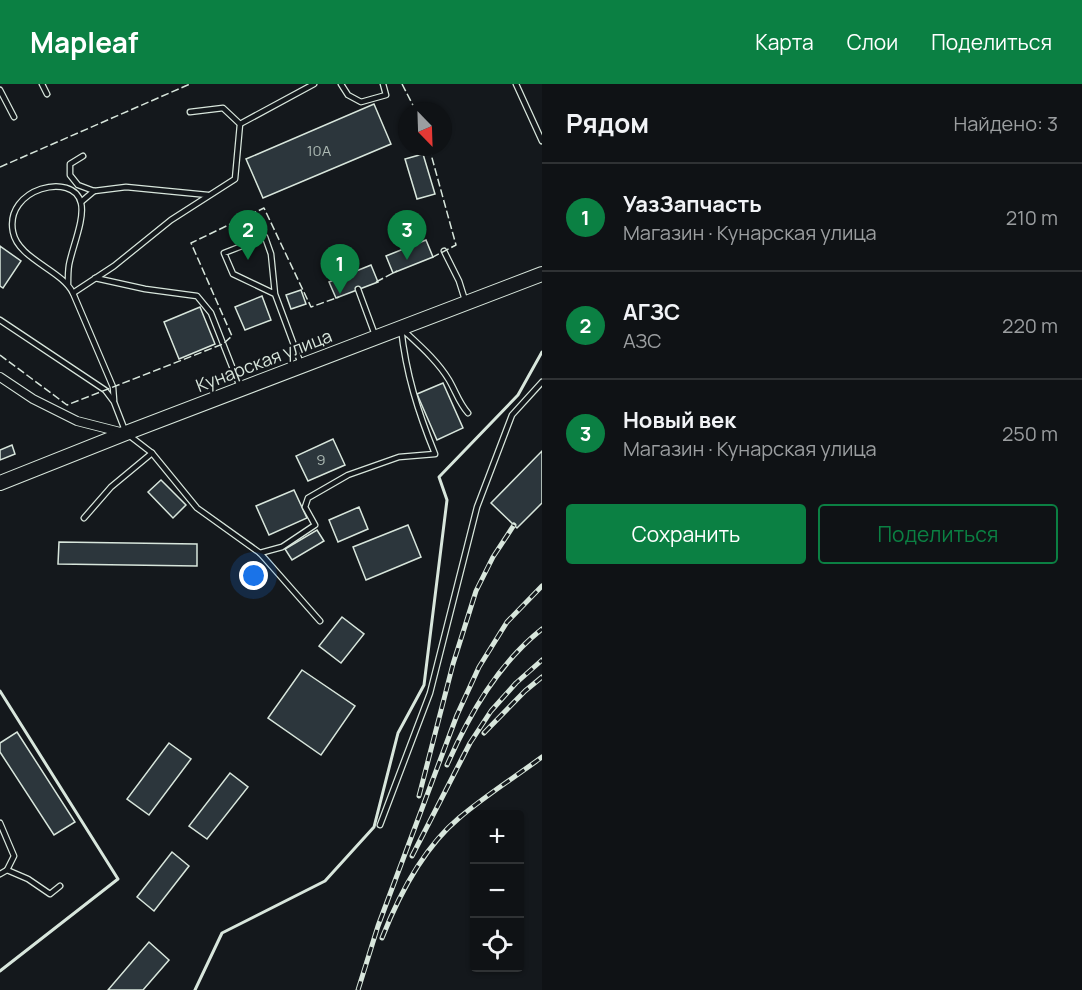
<!DOCTYPE html>
<html lang="ru">
<meta charset="utf-8">
<style>
:root{--surface:#0f1215;--page:#181b1e;--text:#f1f3f6;--muted:#9b9ea0;--line:#2f3234;--accent:#0b8043}
body{margin:0;font-family:Manrope,sans-serif;background:var(--page);color:var(--text)}
.controls{position:absolute;right:18px;bottom:18px;display:grid;overflow:hidden;border-radius:6px;box-shadow:0 2px 4px #0004}
.controls button{width:54px;height:54px;display:grid;place-items:center;padding:0;border:0;border-bottom:2px solid var(--line);background:var(--surface);color:var(--text);font:30px sans-serif}
.compass{position:absolute;left:398px;top:18px;width:54px;height:54px;border-radius:50%;background:var(--surface);box-shadow:0 2px 4px #0004;rotate:157deg}
.you{position:absolute;left:254px;top:492px;width:21px;height:21px;margin:-15px;border:4px solid #fff;border-radius:50%;background:#1a73e8;box-shadow:0 0 0 9px #1a73e833}
.badge{display:grid;place-items:center;width:39px;height:39px;border-radius:50%;background:var(--accent);color:#fff;font-size:20px;font-weight:700}
.pin{position:absolute;translate:-50% -50px;filter:drop-shadow(0 2px 3px #0008)}
.pin::after{content:'';position:absolute;top:32px;width:21px;height:18px;background:inherit;clip-path:polygon(0 0,100% 0,50% 100%)}
.list{margin:0;padding:0;list-style:none}
h2{display:flex;justify-content:space-between;align-items:center;height:78px;margin:0;padding:0 24px;font-size:26px}
h2 small{font-size:20px;font-weight:400;color:var(--muted)}
.list li{display:grid;grid-template-columns:39px 1fr auto;gap:18px;align-items:center;box-sizing:border-box;height:108px;padding:0 24px;border-top:2px solid var(--line)}
.list b{display:block;font-size:22px;white-space:nowrap}
.list p{margin:0;font-size:20px;white-space:nowrap;color:var(--muted)}
.list em{font-size:20px;font-style:normal;color:var(--muted)}
.actions{display:flex;gap:12px;padding:18px 24px}
.actions a{flex:1;padding:14px 0;border:2px solid var(--accent);border-radius:6px;text-align:center;font-size:21px;color:var(--accent)}
.actions .main{background:var(--accent);color:#fff}
.icon{flex:none;width:33px;height:33px;fill:none;stroke:currentColor;stroke-width:2;stroke-linecap:round;stroke-linejoin:round}
.map{position:relative;flex:none;width:542px;height:906px;overflow:hidden}
header{display:flex;align-items:center;gap:36px;box-sizing:border-box;height:84px;padding:0 30px;background:var(--accent);color:#fff}
header strong{font-size:28px}
nav{display:flex;gap:33px;margin-inline-start:auto;font-size:21px}
main{display:flex}
aside{flex:1;background:var(--surface)}
.map>svg:first-child{display:block}
</style>
<header>
<strong>Mapleaf</strong>
<nav><a>Карта</a><a>Слои</a><a>Поделиться</a></nav>
</header>
<main>
<div class="map">
<svg width="542" height="906" viewBox="0 0 542 906">
<rect width="100%" height="100%" fill="#14181c"/>
<g fill="#2c363c" stroke="#d8e6dc" stroke-width="1.5">
<path d="M374 20 391 60 263 114 246 75Z"/>
<path d="M423 70 435 110 417 115 405 75Z"/>
<path d="M426 156 433 173 393 189 386 172Z"/>
<path d="M0 162 21 177 3 204 0 202Z"/>
<path d="M371 181 378 198 336 214 329 198Z"/>
<path d="M301 206 306 220 291 225 286 211Z"/>
<path d="M262 212 271 236 245 246 235 223Z"/>
<path d="M200 223 215 260 179 275 164 238Z"/>
<path d="M443 299 463 344 437 356 417 310Z"/>
<path d="M333 355 345 381 308 397 296 372Z"/>
<path d="M12 361 15 370 0 376V366Z"/>
<path d="M542 367V419L517 444 491 419Z"/>
<path d="M161 396 186 421 173 434 148 408Z"/>
<path d="M294 406 307 434 269 451 256 422Z"/>
<path d="M359 423 368 445 338 458 329 436Z"/>
<path d="M408 441 421 473 366 496 353 463Z"/>
<path d="M317 446 324 457 292 476 285 465Z"/>
<path d="M59 458 197 460V482L58 480Z"/>
<path d="M342 533 364 550 341 579 319 562Z"/>
<path d="M302 586 355 622 321 671 268 634Z"/>
<path d="M17 648 75 738 54 751 0 668V659Z"/>
<path d="M169 659 191 675 149 731 127 715Z"/>
<path d="M230 689 248 703 207 755 189 742Z"/>
<path d="M172 768 189 782 154 827 137 813Z"/>
<path d="M149 858 169 876 143 906H108Z"/>
</g>
<g fill="none" stroke-linecap="round" stroke-linejoin="round">
<defs>
<g id="service">
<path d="M42 0 47 10"/>
<path d="M341 0 348 11 361 18 386 11 383 0"/>
<path d="M516 0 542 57"/>
<path d="M0 6 14 33"/>
<path d="M240 40 314 0"/>
<path d="M83 72 70 80V91L78 101 94 107 126 103 208 111"/>
<path d="M81 118 94 107"/>
<path d="M444 167 459 197 465 216"/>
<path d="M95 194 145 205 197 212 211 229 240 303"/>
<path d="M68 200C68 194 68 187 69 181 72 164 85 135 81 119 74 87 4 104 13 148 18 175 62 186 73 209"/>
<path d="M358 205 375 251"/>
<path d="M275 210 233 190 224 169 265 153 271 170 275 210 301 280"/>
<path d="M0 236 105 306 114 318 126 349 152 369 197 424 260 469 320 537"/>
<path d="M114 316 113 303 73 209 114 182 171 136 235 95 240 40 223 24 190 28"/>
<path d="M84 434 111 403 152 369"/>
<path d="M260 469 282 463 315 441 305 423 308 414 348 391 399 373 435 370C418 328 406 290 401 244 418 260 437 276 449 296 456 308 459 319 468 329"/>
<path d="M0 739 14 772 7 786 0 790"/>
<path d="M380 741 430 609 477 423 512 331 542 298"/>
<path d="M7 786 28 795 50 810 60 802"/>
</g>
<path id="minor" d="M0 293 33 315 77 337 124 349"/>
<path id="primary" d="M0 399 126 349 542 190"/>
</defs>
<use href="#service" stroke="#d8e6dc" stroke-width="7"/>
<use href="#minor" stroke="#d8e6dc" stroke-width="10"/>
<use href="#primary" stroke="#d8e6dc" stroke-width="16"/>
<use href="#service" stroke="#14181c" stroke-width="4.5"/>
<use href="#minor" stroke="#14181c" stroke-width="8"/>
<use href="#primary" stroke="#14181c" stroke-width="14"/>
<defs>
<g id="rail">
<path d="M484 649 525 607 542 593"/>
<path d="M447 681C470 629 498 580 542 545"/>
<path d="M419 712 453 580 476 507 493 473 514 441"/>
<path d="M412 772 470 659 491 627 516 599 542 576"/>
<path d="M382 854C399 811 423 764 459 734 485 712 515 693 542 673"/>
<path d="M358 906 378 842 457 631 479 583 507 538 542 502"/>
</g>
</defs>
<use href="#rail" stroke="#d8e6dc" stroke-width="5"/>
<use href="#rail" stroke="#14181c" stroke-width="3" stroke-dasharray="9" stroke-linecap="butt"/>
<g stroke="#d8e6dc" stroke-width="1.5" stroke-dasharray="8 3" stroke-linecap="butt">
<path d="M402 0 416 27"/>
<path d="M429 63 456 161 431 174"/>
<path d="M0 83 190 0"/>
<path d="M376 198 397 187"/>
<path d="M0 271 67 321 223 260 232 252 191 159 264 124 311 223 339 213"/>
</g>
<g stroke="#d8e6dc" stroke-width="3">
<path d="M0 607 118 795 0 887"/>
<path d="M195 906 222 849 325 797 374 743 398 649 424 601 447 416 439 393 518 311 542 268"/>
</g>
</g>
<g text-anchor="middle" stroke-width="4.5" stroke-linejoin="round" paint-order="stroke">
<g font-size="15" fill="#adbab4">
<text x="319" y="72">10А</text>
<text x="321" y="381">9</text>
</g>
<g font-size="18" fill="#d8e6dc" stroke="#14181c">
<text transform="translate(264 277) rotate(-21)" y="6">Кунарская улица</text>
</g>
</g>
</svg>
<div class="controls">
<button>+</button>
<button>−</button>
<button><svg class="icon" aria-label="locate" viewBox="0 0 24 24"><circle cx="12" cy="12" r="6"/><path d="M12 2v4M12 18v4M2 12h4M18 12h4"/></svg></button>
</div>
<svg class="compass" viewBox="-18 -18 36 36"><path d="M0-13l5 13h-10z" fill="#e53935"/><path d="M0 13l5-13h-10z" fill="#9b9ea0"/></svg>
<div class="you"></div>
<div class="pin badge" style="left:340px;top:210px">1</div>
<div class="pin badge" style="left:248px;top:176px">2</div>
<div class="pin badge" style="left:407px;top:176px">3</div>
</div>
<aside>
<h2>Рядом<small>Найдено: 3</small></h2>
<ul class="list">
<li><span class="badge">1</span><div><b>УазЗапчасть</b><p>Магазин · Кунарская улица</p></div><em>210 m</em></li>
<li><span class="badge">2</span><div><b>АГЗС</b><p>АЗС</p></div><em>220 m</em></li>
<li><span class="badge">3</span><div><b>Новый век</b><p>Магазин · Кунарская улица</p></div><em>250 m</em></li>
</ul>
<div class="actions"><a class="main">Сохранить</a><a>Поделиться</a></div>
</aside>
</main>
